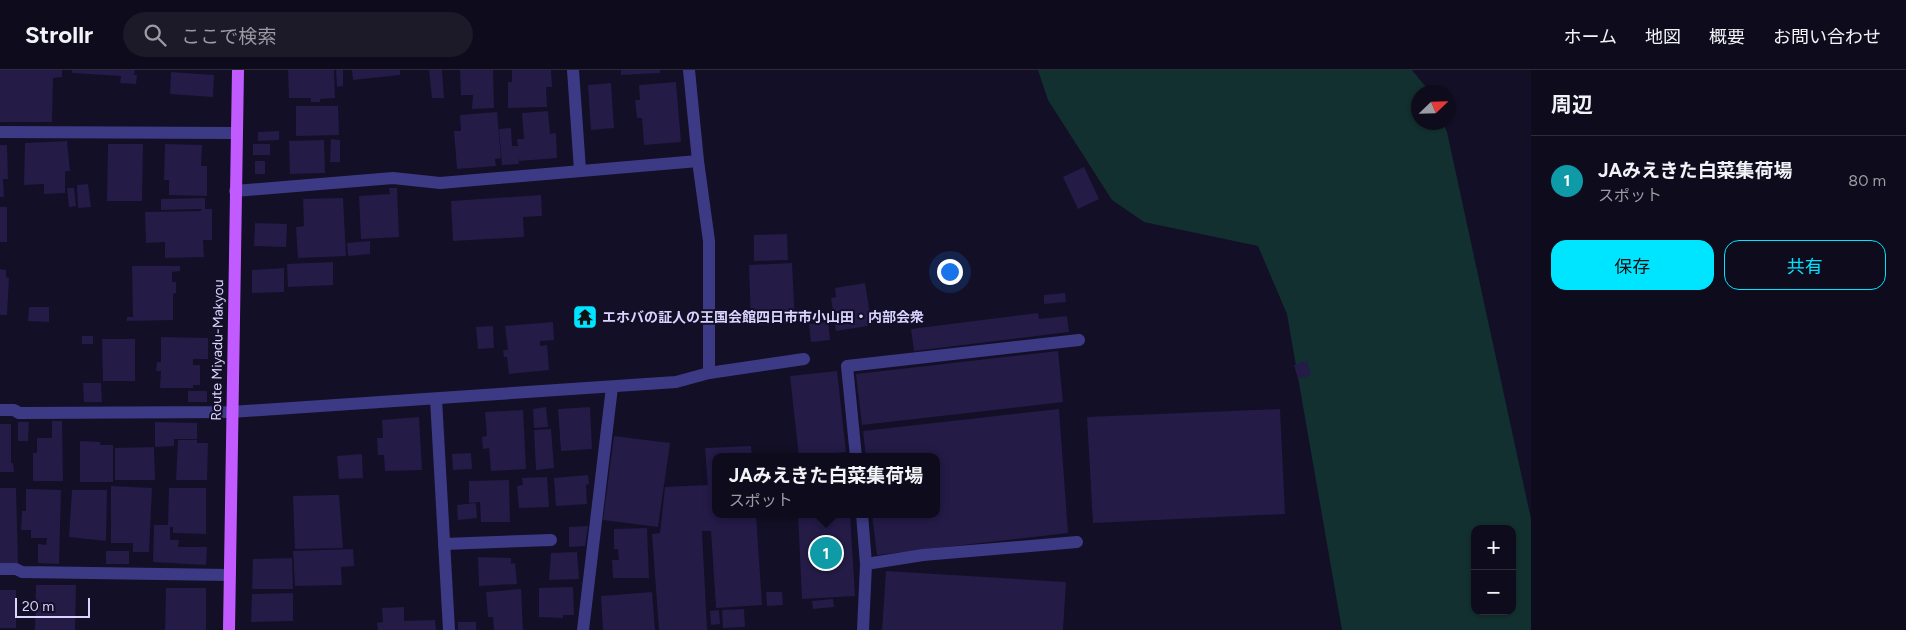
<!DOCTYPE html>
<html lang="ja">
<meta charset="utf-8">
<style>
:root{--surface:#0e0b1c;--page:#1c1929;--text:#f1f3f6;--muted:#9b9ba3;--line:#2e2b3b;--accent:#00e5ff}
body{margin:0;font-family:Figtree,"Noto Sans JP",sans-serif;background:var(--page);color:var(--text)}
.controls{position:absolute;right:15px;bottom:15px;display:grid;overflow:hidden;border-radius:10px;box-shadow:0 1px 4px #0004}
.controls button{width:45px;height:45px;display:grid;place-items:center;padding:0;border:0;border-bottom:1px solid var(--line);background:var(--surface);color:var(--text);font:25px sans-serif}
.compass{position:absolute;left:1411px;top:15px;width:45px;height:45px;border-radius:50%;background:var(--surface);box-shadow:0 1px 4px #0004;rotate:67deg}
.scale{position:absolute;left:15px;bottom:12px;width:75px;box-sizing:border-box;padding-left:5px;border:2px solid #d9d4ff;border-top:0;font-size:14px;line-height:18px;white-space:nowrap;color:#d9d4ff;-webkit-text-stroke:4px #130f26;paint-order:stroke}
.you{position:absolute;left:949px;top:201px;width:18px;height:18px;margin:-12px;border:4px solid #fff;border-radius:50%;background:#1a73e8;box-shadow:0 0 0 8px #1a73e833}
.badge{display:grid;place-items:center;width:32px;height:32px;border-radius:50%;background:var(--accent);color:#fff;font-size:16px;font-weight:700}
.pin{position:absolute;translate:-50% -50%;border:2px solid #fff;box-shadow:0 1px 5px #0006}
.popup{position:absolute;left:712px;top:383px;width:228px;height:65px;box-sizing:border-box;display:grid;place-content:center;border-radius:10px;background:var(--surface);filter:drop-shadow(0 1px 4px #0005);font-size:16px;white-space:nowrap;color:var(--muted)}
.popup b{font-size:19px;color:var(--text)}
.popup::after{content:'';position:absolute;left:50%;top:100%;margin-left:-10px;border:10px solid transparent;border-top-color:var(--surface)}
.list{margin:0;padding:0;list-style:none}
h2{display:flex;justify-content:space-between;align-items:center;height:65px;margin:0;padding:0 20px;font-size:21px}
h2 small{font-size:16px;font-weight:400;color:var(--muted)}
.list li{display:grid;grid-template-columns:32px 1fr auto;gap:15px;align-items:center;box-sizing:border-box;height:90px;padding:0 20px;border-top:1px solid var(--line)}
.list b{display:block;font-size:19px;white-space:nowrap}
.list p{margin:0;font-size:16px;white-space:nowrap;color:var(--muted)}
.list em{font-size:16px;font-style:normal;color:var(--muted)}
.actions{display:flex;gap:10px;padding:15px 20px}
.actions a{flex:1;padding:11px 0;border:1px solid var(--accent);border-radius:15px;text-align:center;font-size:18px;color:var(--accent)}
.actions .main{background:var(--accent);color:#111}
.icon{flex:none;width:28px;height:28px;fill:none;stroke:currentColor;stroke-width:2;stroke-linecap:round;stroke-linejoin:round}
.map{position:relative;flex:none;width:1531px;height:560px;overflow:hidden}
header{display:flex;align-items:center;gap:30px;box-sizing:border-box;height:70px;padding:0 25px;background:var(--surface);border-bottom:1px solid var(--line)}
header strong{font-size:24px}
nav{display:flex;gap:28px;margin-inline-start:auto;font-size:18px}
.search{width:350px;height:45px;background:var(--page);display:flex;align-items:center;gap:12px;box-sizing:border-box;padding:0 18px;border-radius:28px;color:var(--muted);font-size:19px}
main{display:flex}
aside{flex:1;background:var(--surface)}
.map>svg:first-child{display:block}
</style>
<header>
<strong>Strollr</strong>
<div class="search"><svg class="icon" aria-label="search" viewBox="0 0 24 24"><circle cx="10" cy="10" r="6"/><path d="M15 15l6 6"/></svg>ここで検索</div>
<nav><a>ホーム</a><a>地図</a><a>概要</a><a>お問い合わせ</a></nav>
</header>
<main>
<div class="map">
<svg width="1531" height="560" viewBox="0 0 1531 560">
<rect width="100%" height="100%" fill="#130f26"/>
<path fill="#12302f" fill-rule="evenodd" d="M1038 0H1412L1430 22H1418V52L1443 53 1447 62 1531 449V560H1342L1287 244 1258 176 1144 152 1112 130 1048 30ZM1475 459H1512V541H1475Z"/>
<g fill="#241b47">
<path d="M0 0H62V7L53 8 52 52H0Z"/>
<path d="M72 0H135L134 5H137L136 14 120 13 121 6 72 3Z"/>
<path d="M288 0H334L335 28 320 29V32H311V28H289Z"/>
<path d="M336 0H343V16L337 17Z"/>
<path d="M352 0H400V5L353 10Z"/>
<path d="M429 0H442L444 28H432Z"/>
<path d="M460 0H493L494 38 472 39 473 25H461Z"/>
<path d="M512 0H551L552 17H546L547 37 508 38V12H512Z"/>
<path d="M621 0H660V3L621 5Z"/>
<path d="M171 2 214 5 213 27 170 24Z"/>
<path d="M676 12 681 72 644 75 642 48H637L635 30H640L639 15Z"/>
<path d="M611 13 614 58 591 60 588 15Z"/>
<path d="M296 36H338L339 65 296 66Z"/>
<path d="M548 41 550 64 556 63 557 88 519 91 518 84 519 94 502 95 499 59 511 58 512 76H518L517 69H524L522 43Z"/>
<path d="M497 42 501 88 495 89 496 96 457 99 454 61H461L460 45Z"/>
<path d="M279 61V70L258 71V62Z"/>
<path d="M331 69 340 70V92H330Z"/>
<path d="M324 70 325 103 290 104 289 71Z"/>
<path d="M67 71 70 101H65V123L44 124V114L24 115 25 73Z"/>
<path d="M108 74H143L142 131H107Z"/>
<path d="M165 74 202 75 201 96H207V126L169 125V110H164Z"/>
<rect x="253" y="74" width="17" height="11"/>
<path d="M0 75H7L8 109H3L4 127H0Z"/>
<rect x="255" y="91" width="10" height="13"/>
<path d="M1084 97 1099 129 1078 139 1063 107Z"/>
<path d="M88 114 91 137 78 138 77 115Z"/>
<path d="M67 118H74L76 136 69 137Z"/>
<path d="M389 118H397L399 167 361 169 359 126 390 124Z"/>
<path d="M541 125 542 146 523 147 524 167 453 171 451 131Z"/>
<path d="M205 128V139H212V170H203L204 187 165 188V172L146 173 145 142 201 141V139L161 140V129Z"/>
<path d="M343 128 346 186 298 188 296 157 304 156 303 129Z"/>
<rect x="0" y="137" width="7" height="35"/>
<path d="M255 153 287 154 286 177 254 176Z"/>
<path d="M787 164 788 190 754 191V165Z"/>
<path d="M370 171V184L348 186 347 173Z"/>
<path d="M333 192V215L288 217 287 194Z"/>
<path d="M792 193 795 253 751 255 749 195Z"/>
<path d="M132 196H180V201L172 202V212H176V223L173 224V250L127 251V247H133Z"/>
<path d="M284 198V222L252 223V200Z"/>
<path d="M0 199 6 200V207L9 208 7 245H0Z"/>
<path d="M865 213 871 250 867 251 868 256 836 261 831 228 836 227 835 218Z"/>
<path d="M1065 223 1066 232 1044 234V225Z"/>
<path d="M29 237H49V252L28 251Z"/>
<path d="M1038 243 1039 249 1067 246 1069 262 914 281 911 259Z"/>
<path d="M553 252 554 270 540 271V276L547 275 549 300 509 304 507 287H504L503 280H508L505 256Z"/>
<path d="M828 252 830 270 811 272 809 254Z"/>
<path d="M493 256 494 278 478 279 476 257Z"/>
<rect x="82" y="266" width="11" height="8"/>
<path d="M161 267 208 268V289H193V295H200V315H193V318H160L161 301H156L157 292H161Z"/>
<path d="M102 269H135V311H103Z"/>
<path d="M1058 281 1063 332 862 355 856 304Z"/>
<path d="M1307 291 1311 305 1298 309 1294 295Z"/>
<path d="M837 301 846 382 799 387 790 306Z"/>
<path d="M83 313H101L102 332H84Z"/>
<rect x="188" y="321" width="19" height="11"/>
<path d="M546 337 548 357 534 358 533 339Z"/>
<path d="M590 337 592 379 561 381 558 339Z"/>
<path d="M1059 339 1068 463 877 485 872 444H936V387H866L863 361Z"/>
<path d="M1280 339 1285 444 1093 453 1087 347Z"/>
<path d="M523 340 526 399 491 401 489 378 483 379 482 367 487 366 485 342Z"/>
<path d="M419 347 422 400 385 401 384 385H378L377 368H383L382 350Z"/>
<path d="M52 351H62L63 411H33V383H37V368H52Z"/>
<path d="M18 352H29L28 371H18Z"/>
<path d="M155 352 197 353V369H174V376L155 377Z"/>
<path d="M0 354H11V393H13L14 402H0Z"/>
<path d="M551 359 554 398 536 400 534 360Z"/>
<path d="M614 366 670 373 658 457 603 450Z"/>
<path d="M178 370H197V373H208L207 410H176Z"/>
<path d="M80 371 100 372V375H113V412H80Z"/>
<path d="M751 376 752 387H716V444H756L762 535 716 538 711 461H702L707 560H659L652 464 660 463 665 417 708 415 705 378Z"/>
<path d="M154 377 155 410H115V378Z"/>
<path d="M471 383 472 399 453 400 452 384Z"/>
<path d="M362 384 363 408 339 409 337 386Z"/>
<path d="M588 405 589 414 586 415 587 434 556 436 554 408Z"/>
<path d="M547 407 549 437 519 438 517 416 523 415 522 408Z"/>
<path d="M509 410 510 452H481L480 432 469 433V411Z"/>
<path d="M111 416 152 418 149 482H133V473H111Z"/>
<path d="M0 418H16L18 493H0Z"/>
<path d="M169 418H206V464L173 463V457H170V470H179L178 477H207L206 495 153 492 154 455H168Z"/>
<path d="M26 419 61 420 59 494 38 493V474L46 475 47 468H31V460H21L22 441H26Z"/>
<path d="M72 420H107L106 471 69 467Z"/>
<path d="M330 425H339L343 478 295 479 293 426Z"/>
<path d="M476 433 477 448 458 450 457 435Z"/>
<path d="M798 444H850L855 526 802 529Z"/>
<path d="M588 456 585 476 569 477V457Z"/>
<path d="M647 458 649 508H613L612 490H619L618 479H614V459Z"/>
<path d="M353 479 354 496 341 497 342 515 295 516 293 481Z"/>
<rect x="106" y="481" width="23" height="13"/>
<path d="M577 482 579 509 549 510 551 483Z"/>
<path d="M478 487 511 488V494L515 493 517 514 479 516Z"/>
<path d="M292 488 293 519H252L253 489Z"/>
<path d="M886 501 1066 512 1063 560H882Z"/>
<path d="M36 515H76L75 560H35Z"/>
<path d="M573 517 574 545H563V548L539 547V518Z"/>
<path d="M166 518H206V560H165Z"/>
<path d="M521 519 523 560H494L493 547H488L486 522Z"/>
<rect x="0" y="520" width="16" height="38"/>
<path d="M652 522 655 560H603L601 526Z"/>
<path d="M766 522H782L783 535 767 536Z"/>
<path d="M293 523V551L251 552 252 524Z"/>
<path d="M833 529 834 537 813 539 812 531Z"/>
<path d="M404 537V551L435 550 436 560H378L377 553 383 552 382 538Z"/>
<path d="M744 539 745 557 723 558 722 540Z"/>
<path d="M719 540 720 554 711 555 710 541Z"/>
<rect x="458" y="552" width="18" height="8"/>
</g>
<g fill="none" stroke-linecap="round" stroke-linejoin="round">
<g stroke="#3d3a85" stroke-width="12">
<path d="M573 0 580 100"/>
<path d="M689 0 698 91"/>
<path d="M0 62 236 63"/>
<path d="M235 121 393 108 440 113 698 91 709 171V303"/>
<path d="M436 329 449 560"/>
<path d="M0 340H14L19 343 231 342 676 312 709 303 804 289"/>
<path d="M856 387 847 296 1079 270"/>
<path d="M862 444 866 494 863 560"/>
<path d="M444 474 551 470"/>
<path d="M866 494 923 485 1077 472"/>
<path d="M0 499H16L22 502 230 505"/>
<path d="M583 560 612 317"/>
</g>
<path stroke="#c25bff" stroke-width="12" d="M229 560 238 0"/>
</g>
<defs>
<symbol id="temple-square" viewBox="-11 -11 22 22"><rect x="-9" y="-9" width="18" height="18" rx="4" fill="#00e5ff" stroke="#130f26"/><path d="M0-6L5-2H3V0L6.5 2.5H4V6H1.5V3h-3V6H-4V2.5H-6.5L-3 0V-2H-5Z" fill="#111"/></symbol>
</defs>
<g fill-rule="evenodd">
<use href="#temple-square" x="571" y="233" width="28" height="28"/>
</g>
<g text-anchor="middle" stroke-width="4" stroke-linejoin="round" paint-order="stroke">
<g font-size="14" font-weight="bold" fill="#d9d4ff" stroke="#130f26" text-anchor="start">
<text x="602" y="252">エホバの証人の王国会館四日市市小山田・内部会衆</text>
</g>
<g font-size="14" fill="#d9d4ff" stroke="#130f26">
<text transform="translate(217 280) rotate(-89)" y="5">Route Miyadu-Makyou</text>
</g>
</g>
</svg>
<div class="controls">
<button>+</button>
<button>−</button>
</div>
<svg class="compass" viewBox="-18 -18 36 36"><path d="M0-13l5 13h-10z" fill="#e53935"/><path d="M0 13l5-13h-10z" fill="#9b9ba3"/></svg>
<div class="scale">20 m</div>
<div class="you"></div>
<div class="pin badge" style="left:826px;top:483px;background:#0f9aa8">1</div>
<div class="popup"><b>JAみえきた白菜集荷場</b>スポット</div>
</div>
<aside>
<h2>周辺<small></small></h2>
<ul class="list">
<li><span class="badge" style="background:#0f9aa8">1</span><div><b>JAみえきた白菜集荷場</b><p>スポット</p></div><em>80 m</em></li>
</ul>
<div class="actions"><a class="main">保存</a><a>共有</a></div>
</aside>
</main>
